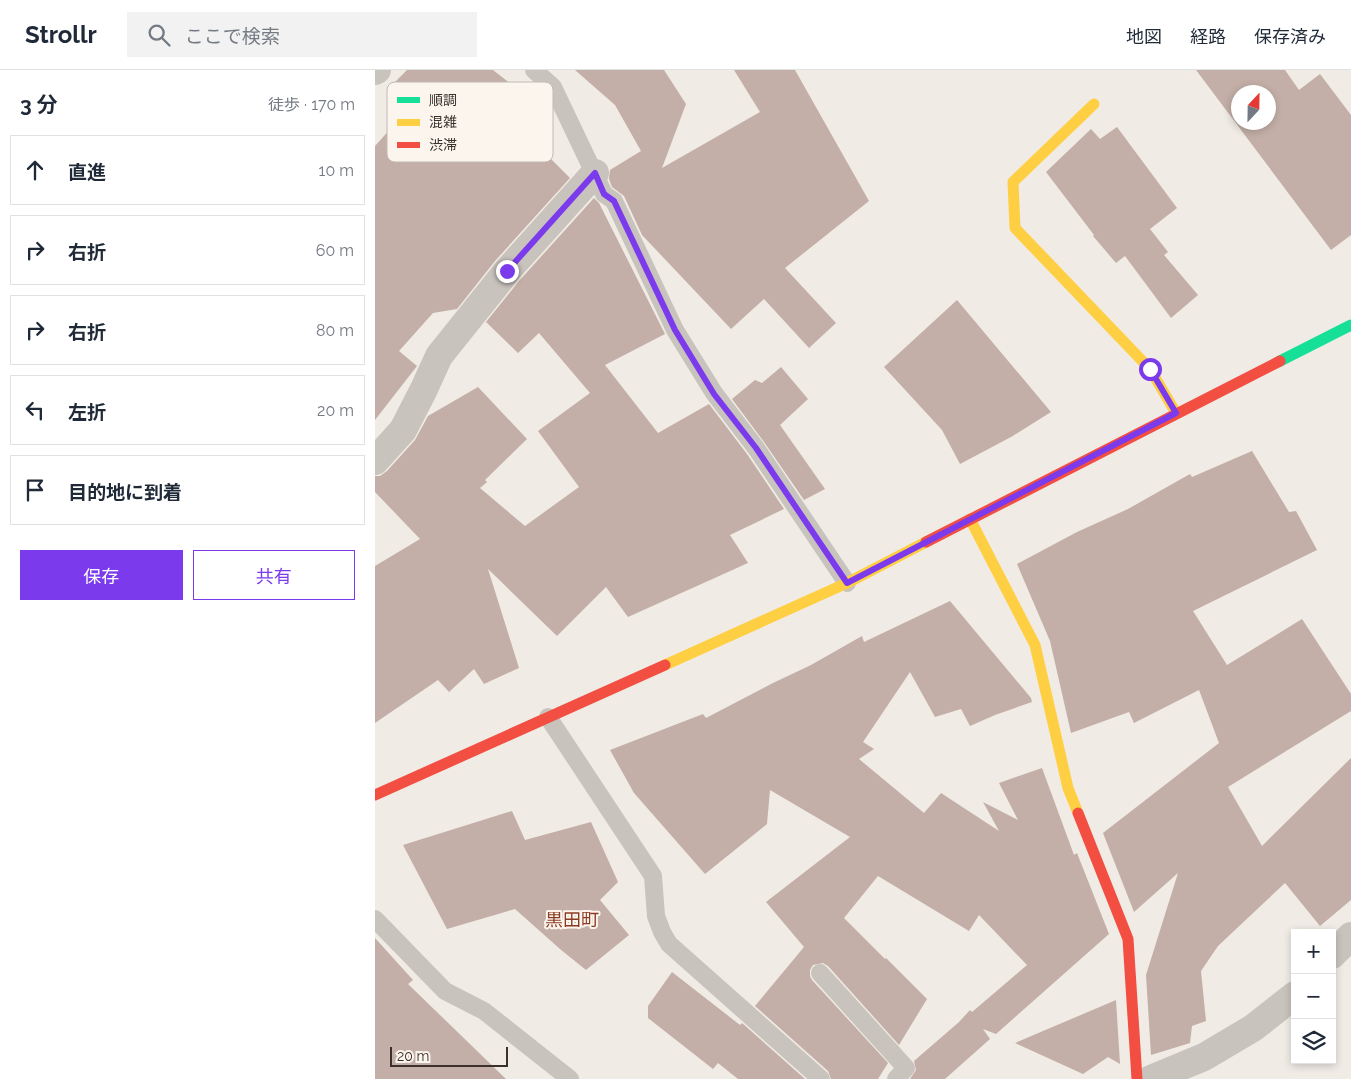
<!DOCTYPE html>
<html lang="ja">
<meta charset="utf-8">
<style>
:root{--surface:#fff;--page:#f2f2f3;--text:#1f2937;--muted:#747a83;--line:#e0e1e3;--accent:#7c3aed}
body{margin:0;font-family:Raleway,"Noto Sans JP",sans-serif;background:var(--page);color:var(--text)}
.controls{position:absolute;right:15px;bottom:15px;display:grid;overflow:hidden;border-radius:0px;box-shadow:0 2px 8px #0003}
.controls button{width:45px;height:45px;display:grid;place-items:center;padding:0;border:0;border-bottom:1px solid var(--line);background:var(--surface);color:var(--text);font:25px sans-serif}
.compass{position:absolute;left:856px;top:15px;width:45px;height:45px;border-radius:50%;background:var(--surface);box-shadow:0 2px 8px #0003;rotate:22deg}
.scale{position:absolute;left:15px;bottom:12px;width:118px;box-sizing:border-box;padding-left:5px;border:2px solid #3b302b;border-top:0;font-size:14px;line-height:18px;white-space:nowrap;color:#3b302b;-webkit-text-stroke:4px #fbf5ee;paint-order:stroke}
.stop{position:absolute;width:15px;height:15px;margin:-11px;border:4px solid #7c3aed;border-radius:50%;background:#fff}
.stop.end{background:#7c3aed;border-color:#fff;box-shadow:0 1px 5px #0008}
.list{margin:0;padding:0;list-style:none}
h2{display:flex;justify-content:space-between;align-items:center;height:65px;margin:0;padding:0 20px;font-size:21px}
h2 small{font-size:16px;font-weight:400;color:var(--muted)}
.list li{display:grid;grid-template-columns:32px 1fr auto;gap:15px;align-items:center;box-sizing:border-box;height:70px;margin:0 10px 10px;padding:0 10px;border:1px solid var(--line);border-radius:0px}
.list b{display:block;font-size:19px;white-space:nowrap}
.list em{font-size:16px;font-style:normal;color:var(--muted)}
.actions{display:flex;gap:10px;padding:15px 20px}
.actions a{flex:1;padding:11px 0;border:1px solid var(--accent);border-radius:0px;text-align:center;font-size:18px;color:var(--accent)}
.actions .main{background:var(--accent);color:#fff}
.icon{flex:none;width:28px;height:28px;fill:none;stroke:currentColor;stroke-width:2;stroke-linecap:round;stroke-linejoin:round}
.map{position:relative;flex:none;width:976px;height:1009px;overflow:hidden}
header{display:flex;align-items:center;gap:30px;box-sizing:border-box;height:70px;padding:0 25px;background:var(--surface);border-bottom:1px solid var(--line)}
header strong{font-size:24px}
nav{display:flex;gap:28px;margin-inline-start:auto;font-size:18px}
.search{width:350px;height:45px;background:var(--page);display:flex;align-items:center;gap:12px;box-sizing:border-box;padding:0 18px;border-radius:0px;color:var(--muted);font-size:19px}
main{display:flex}
aside{flex:1;background:var(--surface)}
.map>svg:first-child{display:block}
</style>
<header>
<strong>Strollr</strong>
<div class="search"><svg class="icon" aria-label="search" viewBox="0 0 24 24"><circle cx="10" cy="10" r="6"/><path d="M15 15l6 6"/></svg>ここで検索</div>
<nav><a>地図</a><a>経路</a><a>保存済み</a></nav>
</header>
<main>
<aside>
<h2>3 分<small>徒歩 · 170 m</small></h2>
<ul class="list">
<li><svg class="icon" aria-label="ahead" viewBox="0 0 24 24"><path d="M12 20V5M6 11l6-6 6 6"/></svg><div><b>直進</b></div><em>10 m</em></li>
<li><svg class="icon" aria-label="right" viewBox="0 0 24 24"><path d="M7 20v-9h11M14 6l5 5-5 5"/></svg><div><b>右折</b></div><em>60 m</em></li>
<li><svg class="icon" aria-label="right" viewBox="0 0 24 24"><path d="M7 20v-9h11M14 6l5 5-5 5"/></svg><div><b>右折</b></div><em>80 m</em></li>
<li><svg class="icon" aria-label="left" viewBox="0 0 24 24"><path d="M17 20v-9H6M10 6l-5 5 5 5"/></svg><div><b>左折</b></div><em>20 m</em></li>
<li><svg class="icon" aria-label="arrive" viewBox="0 0 24 24"><path d="M6 21V4h12l-3 4 3 4H6"/></svg><div><b>目的地に到着</b></div></li>
</ul>
<div class="actions"><a class="main">保存</a><a>共有</a></div>
</aside>
<div class="map">
<svg width="976" height="1009" viewBox="0 0 976 1009">
<rect width="100%" height="100%" fill="#f0ebe5"/>
<g fill="#c3afa7" fill-rule="evenodd">
<path d="M32 0H118L155 29 139 52 195 108 120 191 82 239 58 243 24 281 42 296 0 350V76L36 36 19 13Z"/>
<path d="M200 0H289L311 34 287 98 385 42 359 0H420L494 131 410 198 461 253 434 278 389 229 356 259 267 165 249 126 237 117 234 109 235 100 266 81 240 35Z"/>
<path d="M821 0H910L924 20 945 4 976 45V165L956 180ZM864 22H894V52H864Z"/>
<path d="M742 57 802 138 775 159 793 182 789 185 823 225 796 248 750 186 741 193 718 166 719 165 671 102 716 59 725 69Z"/>
<path d="M219 128 224 133 290 264 230 295 283 363 334 334 372 384 409 439 355 465 373 493 253 547 231 517 182 566 113 499 144 598 109 614 99 599 74 622 63 610 0 653V496L45 469 0 422V406H5L12 401 40 370 53 346 103 317 152 369 110 410 112 412 105 418 150 456 204 417 163 361 215 323 164 263 143 283 111 252 144 211Z"/>
<path d="M582 230 676 342 636 367 585 394 567 360 509 297Z"/>
<path d="M406 297 433 329 405 355 450 419 429 430 389 372 357 329 380 310 387 313Z"/>
<path d="M877 381 914 442 921 441 942 480 818 541 852 595 927 549 976 624V641L853 717 887 776 976 688V830L945 856 910 813 843 876 826 901 831 951 817 956 815 973 776 985 771 905 803 803 759 842 728 763 844 673 824 620 759 653 754 642 696 663 675 571 642 494 702 462 753 439 815 404 817 407Z"/>
<path d="M575 531 656 628 657 632 620 645 595 656 586 639 560 647 535 602 488 672 499 679 484 689 549 743 566 723 624 761 608 732 643 750 624 713 667 698 699 785 702 783 734 864 621 964 608 959 615 969 570 1009H535L541 1000 539 991 584 952 595 940 597 942 652 895 604 845 594 861 503 806 469 848 510 889 511 888 552 929 524 975 453 896 448 893 438 895 435 900V906L437 910 513 993 503 1009H456L453 1001 380 936 429 877 391 832 475 767 395 720 392 754 330 804 259 723 235 680 328 644 331 648 398 613 436 595 487 566 489 572Z"/>
<path d="M137 741 150 770 216 752 243 812 225 830 254 865 211 900 185 879 140 839 72 859 28 775Z"/>
<path d="M0 868 38 910 33 914 131 1009H0Z"/>
<path d="M297 902 365 955 367 953 430 1009H363L343 993 338 999 273 948V936Z"/>
<path d="M741 930 745 994 733 987 708 1004 640 973Z"/>
</g>
<g fill="none" stroke-linecap="round" stroke-linejoin="round">
<g stroke="#c9c3be" stroke-width="18">
<path d="M159 0 178 17 229 124 239 131 300 260 339 323 381 378 472 513"/>
<path d="M173 647 278 806 281 846 287 862 294 874 446 1009"/>
<path d="M0 849 70 921 109 941 195 1009"/>
<path d="M445 903 531 998 521 1009"/>
</g>
<g stroke="#c9c3be" stroke-width="28">
<path d="M0 1 2 0"/>
<path d="M0 391 28 360 49 319 64 286 132 201 220 103"/>
<path d="M957 885 976 866"/>
<path d="M776 1009 829 987 878 958 920 925"/>
</g>
<path stroke="#16e098" stroke-width="11" d="M905 291 976 255"/>
<g stroke="#ffcf43" stroke-width="11">
<path d="M719 34 638 112 640 158 775 299 801 343"/>
<path d="M595 449 660 575 693 718 703 743"/>
<path d="M290 595 472 513 551 472"/>
</g>
<g stroke="#f24e42" stroke-width="11">
<path d="M551 472 905 291"/>
<path d="M0 725 290 595"/>
<path d="M703 743 753 869 762 1009"/>
</g>
</g>
<g fill="none" stroke-linecap="round" stroke-linejoin="round">
<path stroke="#7c3aed" stroke-width="6" d="M132 201 220 103 229 124 239 131 300 260 339 324 381 378 472 513 801 343 775 299"/>
</g>
<g text-anchor="middle" stroke-width="4" stroke-linejoin="round" paint-order="stroke">
<g font-size="18" fill="#8c3b22" stroke="#fbf5ee">
<text x="197" y="856">黒田町</text>
</g>
</g>
<rect x="12" y="12" width="166" height="80" rx="8" fill="#fbf5ee" stroke="#c1bab4" stroke-width="1"/>
<rect x="22" y="27" width="23" height="6" fill="#16e098"/>
<rect x="22" y="49" width="23" height="7" fill="#ffcf43"/>
<rect x="22" y="72" width="23" height="6" fill="#f24e42"/>
<g font-size="14" fill="#3b302b">
<text x="54" y="35">順調</text>
<text x="54" y="57">混雑</text>
<text x="54" y="80">渋滞</text>
</g>
</svg>
<div class="controls">
<button>+</button>
<button>−</button>
<button><svg class="icon" aria-label="layers" viewBox="0 0 24 24"><path d="M12 4l9 5-9 5-9-5zM3 14l9 5 9-5"/></svg></button>
</div>
<svg class="compass" viewBox="-18 -18 36 36"><path d="M0-13l5 13h-10z" fill="#e53935"/><path d="M0 13l5-13h-10z" fill="#747a83"/></svg>
<div class="scale">20 m</div>
<div class="stop" style="left:775px;top:299px"></div>
<div class="stop end" style="left:132px;top:201px"></div>
</div>
</main>
